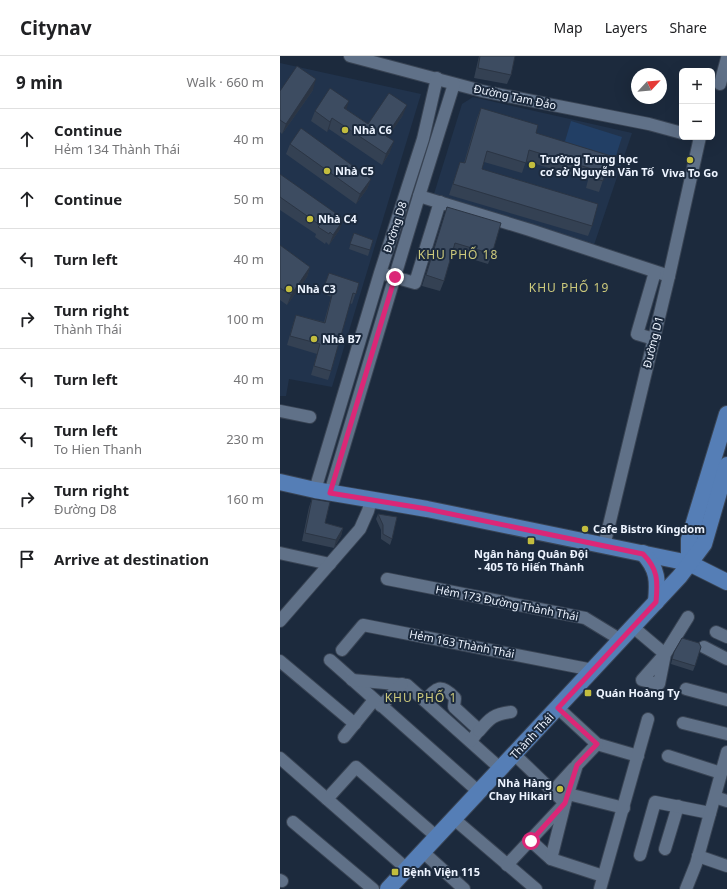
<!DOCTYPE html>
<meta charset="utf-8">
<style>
:root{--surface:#fff;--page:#f2f2f2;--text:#202124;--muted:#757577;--line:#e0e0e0}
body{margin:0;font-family:"Noto Sans",sans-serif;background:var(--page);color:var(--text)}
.controls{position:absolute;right:12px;top:12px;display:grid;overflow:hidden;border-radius:6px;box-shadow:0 4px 16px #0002}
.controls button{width:36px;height:36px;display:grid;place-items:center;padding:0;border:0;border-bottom:1px solid var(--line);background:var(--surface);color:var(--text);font:20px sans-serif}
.compass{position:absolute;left:351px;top:12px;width:36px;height:36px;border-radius:50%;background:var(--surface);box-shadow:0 4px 16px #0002;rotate:64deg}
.stop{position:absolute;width:12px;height:12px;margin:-9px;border:3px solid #db2777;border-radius:50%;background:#fff}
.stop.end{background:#db2777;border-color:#fff;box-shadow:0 1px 4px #0008}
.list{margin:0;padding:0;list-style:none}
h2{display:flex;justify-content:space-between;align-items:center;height:52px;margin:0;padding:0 16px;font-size:17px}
h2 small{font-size:13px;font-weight:400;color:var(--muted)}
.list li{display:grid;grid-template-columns:26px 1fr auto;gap:12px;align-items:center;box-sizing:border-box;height:60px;padding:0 16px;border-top:1px solid var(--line)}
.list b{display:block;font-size:15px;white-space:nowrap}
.list p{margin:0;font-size:13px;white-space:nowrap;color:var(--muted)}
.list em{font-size:13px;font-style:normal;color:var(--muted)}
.icon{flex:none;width:22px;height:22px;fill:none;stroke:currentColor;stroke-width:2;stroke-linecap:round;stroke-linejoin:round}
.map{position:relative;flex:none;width:447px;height:833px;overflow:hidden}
header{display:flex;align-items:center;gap:24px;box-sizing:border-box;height:56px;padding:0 20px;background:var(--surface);border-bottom:1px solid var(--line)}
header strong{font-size:19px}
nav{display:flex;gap:22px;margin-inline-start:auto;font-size:14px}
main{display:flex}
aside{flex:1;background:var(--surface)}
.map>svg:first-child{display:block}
</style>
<header>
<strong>Citynav</strong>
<nav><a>Map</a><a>Layers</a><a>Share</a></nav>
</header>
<main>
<aside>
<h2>9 min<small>Walk · 660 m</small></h2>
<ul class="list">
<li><svg class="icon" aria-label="ahead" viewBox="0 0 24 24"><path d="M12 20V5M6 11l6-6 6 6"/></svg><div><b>Continue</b><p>Hẻm 134 Thành Thái</p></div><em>40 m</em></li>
<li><svg class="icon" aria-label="ahead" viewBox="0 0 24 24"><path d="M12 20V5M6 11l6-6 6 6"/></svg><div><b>Continue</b></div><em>50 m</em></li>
<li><svg class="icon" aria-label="left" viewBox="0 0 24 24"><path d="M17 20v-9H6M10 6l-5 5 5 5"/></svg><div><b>Turn left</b></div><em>40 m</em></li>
<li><svg class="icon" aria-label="right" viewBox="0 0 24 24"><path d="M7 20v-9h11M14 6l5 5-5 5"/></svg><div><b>Turn right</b><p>Thành Thái</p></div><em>100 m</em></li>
<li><svg class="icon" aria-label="left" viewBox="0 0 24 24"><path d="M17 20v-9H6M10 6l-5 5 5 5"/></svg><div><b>Turn left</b></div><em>40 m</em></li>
<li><svg class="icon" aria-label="left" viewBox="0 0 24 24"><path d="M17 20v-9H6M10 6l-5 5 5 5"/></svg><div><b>Turn left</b><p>To Hien Thanh</p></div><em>230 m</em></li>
<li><svg class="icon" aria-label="right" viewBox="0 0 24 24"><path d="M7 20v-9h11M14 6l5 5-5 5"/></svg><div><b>Turn right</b><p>Đường D8</p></div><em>160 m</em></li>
<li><svg class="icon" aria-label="arrive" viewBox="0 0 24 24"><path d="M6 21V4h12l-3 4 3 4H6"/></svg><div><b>Arrive at destination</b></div></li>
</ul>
</aside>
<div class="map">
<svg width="447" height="833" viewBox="0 0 447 833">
<rect width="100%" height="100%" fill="#1c2a3d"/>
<g fill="#21334c">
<path d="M0 7 141 38 52 331 9 323 6 340H0Z"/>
<path d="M193 41 352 77 314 189 153 141 182 48Z"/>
</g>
<path fill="#223f65" d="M291 65 342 81 333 109 283 92Z"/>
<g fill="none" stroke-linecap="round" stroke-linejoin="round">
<defs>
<g id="minor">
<path d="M70 0 202 35 369 68 402 77"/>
<path d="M440 28 447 2"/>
<path d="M139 140 250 174 389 220"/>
<path d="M107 219 135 227 160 146"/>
<path d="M374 283 357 278 375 216"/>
<path d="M0 355 30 361"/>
<path d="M35 434 100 217 143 83 157 22"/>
<path d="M50 437 139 140 174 28"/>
<path d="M324 490 389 220 420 81"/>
<path d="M0 497 50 508"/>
<path d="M107 523 305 562 341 584"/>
<path d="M0 565 80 473 88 455 91 444"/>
<path d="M353 571 385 598 362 624 379 628 385 598 408 561"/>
<path d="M436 576 447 581"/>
<path d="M424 591 447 603"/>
<path d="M62 594 83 569 313 614"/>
<path d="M50 604 199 736"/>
<path d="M0 605 75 668"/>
<path d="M72 624 127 629 221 713"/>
<path d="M406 633 447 644"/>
<path d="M145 645C157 631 161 627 175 642L174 651 199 674 191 685"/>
<path d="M101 650 122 628"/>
<path d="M278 652 317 688 358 700"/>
<path d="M403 667 447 678"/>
<path d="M199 675C210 662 214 658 231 656"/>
<path d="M64 681 94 644"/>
<path d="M388 700 441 717"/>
<path d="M0 702 127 813"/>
<path d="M273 735 294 712"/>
<path d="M288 738 344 752"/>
<path d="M435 741 447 745"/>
<path d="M47 743 76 711 157 781"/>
<path d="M174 763 256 833"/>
<path d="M13 766 93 833"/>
<path d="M251 785 271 803 323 820"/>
<path d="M385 793 398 750"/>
<path d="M143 796 184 833"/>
<path d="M360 799 375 746 430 757"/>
<path d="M418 800 447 810"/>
<path d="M271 803 285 747 297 709 317 688"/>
<path d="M227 809 285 747 234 698"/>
<path d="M0 824 2 825"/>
<path d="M320 833 368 663"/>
<path d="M406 833 416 808 447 696"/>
</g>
<g id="major">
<path d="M0 426 35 434 147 453 409 507 447 526"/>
<path d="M363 497C378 513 378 525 376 546"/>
<path d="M409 507V483L447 358"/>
<path d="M108 833 400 520 424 488 447 409"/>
</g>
</defs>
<use href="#minor" stroke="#394454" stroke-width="14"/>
<use href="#major" stroke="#394454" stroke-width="18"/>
<use href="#minor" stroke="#607188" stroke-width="12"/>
<use href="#major" stroke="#557eb6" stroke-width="16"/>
</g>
<g fill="#344153">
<path d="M199 0H235L231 19 227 28 194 22Z"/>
<path d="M33 34 2 78 0 76V35Z"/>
<path d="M201 52 256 77 331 100 319 136 306 132 308 124 246 105 242 117 204 106 202 113 312 170 308 180 169 139 180 106 184 107 197 62Z"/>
<path d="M66 53 88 68 123 59 108 81 110 96 102 109 49 73 47 76 31 65 35 55Z"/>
<path d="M10 88 91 123 87 133 76 148 6 98Z"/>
<path d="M0 118 60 173 49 189 46 186 45 188 35 181 36 178 0 154Z"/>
<path d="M167 151 212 198 208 208 172 197 164 225 160 235 142 230Z"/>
<path d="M74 177 93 184 88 200 69 193Z"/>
<path d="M0 189 30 211 27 221 7 249 0 244Z"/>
<path d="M49 217 79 227 72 248 70 247 51 315 48 324 31 319 37 298 7 289 13 268 16 259 44 266 51 241 42 237Z"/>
<path d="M32 443 45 467 63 472 61 480 54 492 22 485 29 451Z"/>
<path d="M98 458 112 483 110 489 101 483V474L96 463Z"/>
<path d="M394 596 415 610 413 615 391 608Z"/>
</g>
<g fill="#2b3544">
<path d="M36 23 33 34 2 78 6 68Z"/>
<path d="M69 45 66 55 64 52Z"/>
<path d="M127 49 123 59 102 90 106 80Z"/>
<path d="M52 62 49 73 47 76 50 66Z"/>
<path d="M114 85 110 96 102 109 106 98Z"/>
<path d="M91 123 87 133 76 148 80 138Z"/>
<path d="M64 163 60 173 49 189 53 179Z"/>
<path d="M30 211 27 221 7 249 11 239Z"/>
<path d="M63 472 61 480 54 492 56 484Z"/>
</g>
<g fill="#3d4c61" stroke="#2b3544">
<path d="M200 0H235L231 19 198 12Z"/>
<path d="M17 10 36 23 6 68 0 64V35Z"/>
<path d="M50 32 69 45 64 52 88 68 109 37 127 49 106 80 114 85 106 98 52 62 50 66 35 55Z"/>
<path d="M201 52 258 69 256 77 331 100 323 125 310 121 312 113 249 94 246 107 207 95 202 113 318 148 312 170 173 128 180 106 185 107Z"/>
<path d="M21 72 91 123 80 138 10 88Z"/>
<path d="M0 118 64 163 53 179 50 176 49 178 38 171 40 169 0 141Z"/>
<path d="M167 151 221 167 212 198 175 187 164 225 146 219Z"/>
<path d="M74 177 93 184 90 194 70 188Z"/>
<path d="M0 189 30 211 11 239 0 232Z"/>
<path d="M49 217 79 227 76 238 73 237 51 315 34 310 40 288 10 280 16 259 45 267 54 231 45 228Z"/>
<path d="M32 443 50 446 45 467 63 472 56 484 25 477Z"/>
<path d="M98 458 117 461 112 483 103 478V469Z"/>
<path d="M402 582 419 587 421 591 415 610 392 603 394 596Z"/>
</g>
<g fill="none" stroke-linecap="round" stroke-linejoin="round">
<path stroke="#db2777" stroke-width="5" d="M115 221 50 437 147 453 363 498C378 513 378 525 376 546L278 652 317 688 297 709 285 747 251 785"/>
</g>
<g fill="#c3bd3e" stroke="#1c2a3d" stroke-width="1.5">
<circle cx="65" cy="74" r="4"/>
<circle cx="410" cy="104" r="4"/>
<circle cx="252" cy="109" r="4"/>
<circle cx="47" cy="115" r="4"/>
<circle cx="30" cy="163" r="4"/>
<circle cx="9" cy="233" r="4"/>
<circle cx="34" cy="283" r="4"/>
<circle cx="305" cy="473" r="4"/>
<rect x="247" y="481" width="8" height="8" rx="2"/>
<rect x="304" y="633" width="8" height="8" rx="2"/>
<circle cx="280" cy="733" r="4"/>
<rect x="111" y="812" width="8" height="8" rx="2"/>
</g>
<g text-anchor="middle" stroke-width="4" stroke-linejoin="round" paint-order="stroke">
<g font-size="11" fill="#edf4ff" stroke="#1c2a3d">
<text transform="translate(235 41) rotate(12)" y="4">Đường Tam Đảo</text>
<text transform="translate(115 171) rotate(-72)" y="4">Đường D8</text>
<text transform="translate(373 286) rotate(-76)" y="4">Đường D1</text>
<text transform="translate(227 547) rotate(11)" y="4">Hẻm 173 Đường Thành Thái</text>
<text transform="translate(182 588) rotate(11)" y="4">Hẻm 163 Thành Thái</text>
<text transform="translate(252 680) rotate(-47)" y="4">Thành Thái</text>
</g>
<g font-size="11" font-weight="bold" fill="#edf4ff" stroke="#1c2a3d" text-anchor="start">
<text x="73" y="78">Nhà C6</text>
<text x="260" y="107">Trường Trung học<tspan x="260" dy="13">cơ sở Nguyễn Văn Tố</tspan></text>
<text x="55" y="119">Nhà C5</text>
<text x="410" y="121" text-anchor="middle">Viva To Go</text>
<text x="38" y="167">Nhà C4</text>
<text x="17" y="237">Nhà C3</text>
<text x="42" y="287">Nhà B7</text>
<text x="313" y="477">Cafe Bistro Kingdom</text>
<text x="251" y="502" text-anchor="middle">Ngân hàng Quân Đội<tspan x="251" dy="13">- 405 Tô Hiến Thành</tspan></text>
<text x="316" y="641">Quán Hoàng Ty</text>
<text x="272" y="731" text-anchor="end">Nhà Hàng<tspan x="272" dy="13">Chay Hikari</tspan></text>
<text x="123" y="820">Bệnh Viện 115</text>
</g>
<g font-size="12" letter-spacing="1" fill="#cdca7c" stroke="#1c2a3d">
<text x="178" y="203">KHU PHỐ 18</text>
<text x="289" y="236">KHU PHỐ 19</text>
<text x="141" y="646">KHU PHỐ 1</text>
</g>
</g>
</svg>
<div class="controls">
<button>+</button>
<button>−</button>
</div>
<svg class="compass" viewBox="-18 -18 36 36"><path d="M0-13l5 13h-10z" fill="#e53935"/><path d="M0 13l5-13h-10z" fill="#757577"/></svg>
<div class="stop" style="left:251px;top:785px"></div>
<div class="stop end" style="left:115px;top:221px"></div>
</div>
</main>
